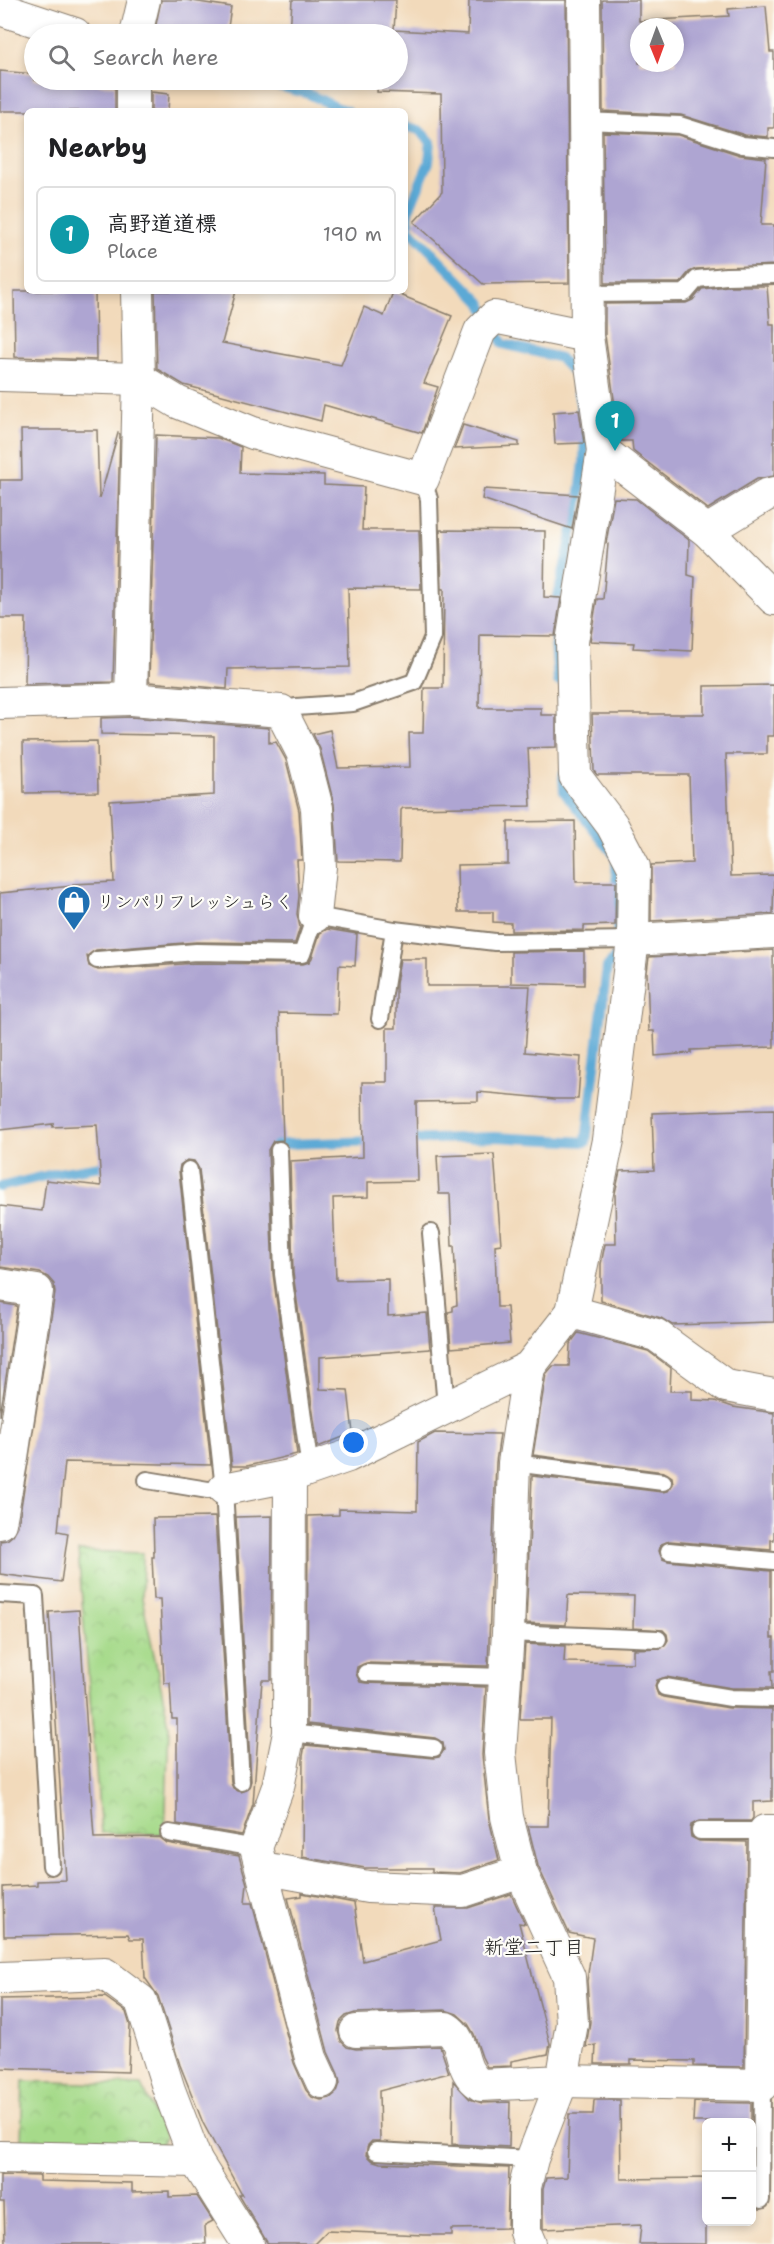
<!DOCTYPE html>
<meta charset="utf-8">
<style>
:root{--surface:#fff;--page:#f2f2f2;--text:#202124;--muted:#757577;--line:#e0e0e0;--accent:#ea580c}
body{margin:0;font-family:"Shantell Sans","Klee One",sans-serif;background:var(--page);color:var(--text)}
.controls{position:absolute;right:18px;bottom:18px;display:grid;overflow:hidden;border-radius:9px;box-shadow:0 3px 9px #0003}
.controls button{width:54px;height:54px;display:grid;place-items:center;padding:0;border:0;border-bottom:2px solid var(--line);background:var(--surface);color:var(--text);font:30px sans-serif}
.compass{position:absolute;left:630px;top:18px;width:54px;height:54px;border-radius:50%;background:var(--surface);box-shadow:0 3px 9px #0003;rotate:179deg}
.you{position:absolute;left:354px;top:1443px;width:21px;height:21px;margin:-15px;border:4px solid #fff;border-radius:50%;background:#1a73e8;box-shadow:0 0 0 9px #1a73e833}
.badge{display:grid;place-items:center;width:39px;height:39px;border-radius:50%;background:var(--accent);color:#fff;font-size:20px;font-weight:700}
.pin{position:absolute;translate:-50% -50px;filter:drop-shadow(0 2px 3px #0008)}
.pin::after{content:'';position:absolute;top:32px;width:21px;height:18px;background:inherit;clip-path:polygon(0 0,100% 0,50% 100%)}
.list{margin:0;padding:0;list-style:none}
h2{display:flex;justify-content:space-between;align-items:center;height:78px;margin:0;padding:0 24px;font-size:26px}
h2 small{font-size:20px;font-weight:400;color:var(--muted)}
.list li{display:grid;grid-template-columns:39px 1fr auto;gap:18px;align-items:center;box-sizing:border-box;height:96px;margin:0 12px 12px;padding:0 12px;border:2px solid var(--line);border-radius:9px}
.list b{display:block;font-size:22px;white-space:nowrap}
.list p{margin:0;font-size:20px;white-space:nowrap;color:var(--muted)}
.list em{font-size:20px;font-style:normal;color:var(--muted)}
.icon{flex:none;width:33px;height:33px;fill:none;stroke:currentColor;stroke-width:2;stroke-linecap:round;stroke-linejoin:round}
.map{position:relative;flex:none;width:774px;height:2244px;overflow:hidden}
.search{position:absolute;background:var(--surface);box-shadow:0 3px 9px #0003;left:24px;top:24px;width:384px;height:66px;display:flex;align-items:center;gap:15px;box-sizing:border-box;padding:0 21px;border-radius:33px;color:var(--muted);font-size:22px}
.panel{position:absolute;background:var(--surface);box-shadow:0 3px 9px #0003;left:24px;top:108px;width:384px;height:186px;border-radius:9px}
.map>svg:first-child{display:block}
</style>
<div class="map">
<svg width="774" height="2244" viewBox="0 0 774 2244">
<defs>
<pattern id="park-crowns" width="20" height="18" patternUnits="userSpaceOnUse" patternTransform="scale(1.5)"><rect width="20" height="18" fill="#a6da8a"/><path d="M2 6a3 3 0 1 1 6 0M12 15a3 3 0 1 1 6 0" fill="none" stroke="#8eba76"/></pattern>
</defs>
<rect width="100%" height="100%" fill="#fdfcf7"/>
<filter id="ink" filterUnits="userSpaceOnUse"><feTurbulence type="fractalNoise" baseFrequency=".0167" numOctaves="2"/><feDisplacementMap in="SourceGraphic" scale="12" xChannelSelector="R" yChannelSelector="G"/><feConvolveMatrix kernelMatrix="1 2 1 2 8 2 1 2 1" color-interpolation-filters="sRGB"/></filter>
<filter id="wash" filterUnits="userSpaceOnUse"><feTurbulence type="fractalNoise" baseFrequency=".008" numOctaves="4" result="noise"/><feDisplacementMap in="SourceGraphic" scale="24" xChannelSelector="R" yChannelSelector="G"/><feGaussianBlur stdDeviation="1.35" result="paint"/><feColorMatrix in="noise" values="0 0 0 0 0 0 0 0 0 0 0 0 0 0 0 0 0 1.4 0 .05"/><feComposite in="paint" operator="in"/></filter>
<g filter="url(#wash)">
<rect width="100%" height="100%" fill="#f2dabb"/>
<g fill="url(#park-crowns)" stroke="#617b53" stroke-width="1.5">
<path d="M78 1551 143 1553 142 1598 169 1725 165 1834 101 1833Z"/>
<path d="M23 2081 142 2085 165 2137 157 2151 21 2142Z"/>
</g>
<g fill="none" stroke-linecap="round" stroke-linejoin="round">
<g stroke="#5ca9d5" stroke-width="10">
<path d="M76 25 103 34"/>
<path d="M216 80 262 82 309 94 338 108 348 111"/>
<path d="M405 126 419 130 431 142 429 162 408 212 409 229 481 302 503 344 560 358 575 375 585 429 584 463 577 512 558 595 555 641 558 681"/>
<path d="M404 1140 494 1137 586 1142 607 967 618 954 616 857 564 792 563 775"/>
<path d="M257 1145 376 1141"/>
<path d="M0 1187 57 1173 113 1164"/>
</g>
</g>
<g id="blocks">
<g fill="#aea5d2" fill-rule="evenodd">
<path d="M161 0H186L231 7 227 34H154Z"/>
<path d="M292 0H396L394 30 468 34 469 0H566L569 283 483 284 414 222 442 192 441 94 377 92 378 80H398V34H290Z"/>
<path d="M602 0H639V21L729 16 728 9 766 6 770 52H774V128H768V137L745 135 681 115 603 111ZM639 27H675V63H639Z"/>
<path d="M0 71 34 74V80H72V82L115 86V111H0Z"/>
<path d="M151 92 169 94 168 111H151Z"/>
<path d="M603 132 678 135 740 155 766 158 761 225H774V265L696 269 689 272 680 283H605Z"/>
<path d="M727 286H767L770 324H774V476L757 479 708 509 633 451 632 441H620L605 335V304L686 303 693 300 702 289Z"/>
<path d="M14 291H95L96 360 15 357Z"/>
<path d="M155 291H236L222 343 341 365 364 307 384 316 393 292 452 316 424 383 438 387 422 433 324 405 321 421 184 385 157 369Z"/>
<path d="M579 410 584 443 555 444 553 412Z"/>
<path d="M463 425 519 442V446L454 449Z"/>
<path d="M21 430H97L99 498H100L118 433 120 434 113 682 25 684 26 618H0V480H22Z"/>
<path d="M156 435 218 438 241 447 240 473 324 475V485L364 487 362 530H419L421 589 348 588 350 667 228 669 227 689 149 682Z"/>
<path d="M484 489 578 495 572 529 482 499Z"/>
<path d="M614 498 636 499 689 540 688 575 695 577 692 651 633 648 634 643 590 641 597 599H603L608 544 606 543Z"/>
<path d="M440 530 545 531 544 597 561 598 555 636 480 635 479 708H541V715H556V747L528 748 531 806 403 808 401 810 400 862 338 861 334 804 320 749 313 734 330 730 338 768 410 767 409 733H423L424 688H443L444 589H442Z"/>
<path d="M774 685V736H767V754H726L731 876 774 875 773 914 651 921V865L692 863 689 775H597L594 771 592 714H704V686Z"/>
<path d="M131 717 269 728V743L276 742 286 760 299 811 302 860H297L299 896 297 914 300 927 295 943 196 942 96 950 87 956 89 966 98 970 196 963 303 964 309 962 312 958 320 933 327 929 357 934 355 966 339 965 337 1014 279 1013 283 1140 273 1141 268 1150 273 1274 297 1454 247 1466H232L199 1169 194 1161 187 1160 180 1165 179 1171 211 1465 65 1462 58 1531 68 1533 61 1582 0 1574V1541L7 1540 13 1535 18 1526 55 1293 54 1284 48 1277 40 1273 0 1267V1206L42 1211 46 1180 101 1186 97 1125 52 1127 53 1124 0 1130V893L73 886V884L114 882 110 801 214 795V736L101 734V718Z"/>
<path d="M97 741 98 792 24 793 23 742Z"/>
<path d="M575 821 576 882H616L615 925 584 926V930L511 931V923L493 922V912H458L457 865 508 864V822Z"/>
<path d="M773 950 774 1047 691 1050V1053L655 1056 654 1031H649L647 972 649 957Z"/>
<path d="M584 951V985L511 983V952Z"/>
<path d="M400 959H427V986H530L525 1052 581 1057 578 1099H555L478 1092V1101L416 1102 418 1181 368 1182V1197L333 1198 336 1280 388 1279V1316L427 1313 430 1349 320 1357V1389L348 1390 353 1433 318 1447 293 1273 290 1161 363 1157 362 1082H387V1028H396V984Z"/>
<path d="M774 1109V1322L672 1325 661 1318 601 1301V1264L605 1244H616L615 1193 620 1171 654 1170 652 1113Z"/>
<path d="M494 1154 501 1244 495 1245 497 1307H507L510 1343 451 1348 448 1312 453 1311V1306L457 1305 454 1246H452L450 1194H439L437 1156Z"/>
<path d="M0 1303 17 1306 0 1416Z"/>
<path d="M578 1333 648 1351 671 1368 670 1391H692V1400L715 1401 733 1407 774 1413V1540H771V1550L670 1541 661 1544 659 1551 662 1559 668 1561 771 1571V1638H774V1671H771L772 1688H732L666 1677 657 1680 655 1686 658 1695 663 1697 729 1708 772 1709V1801L753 1802V1818L751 1821H699L691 1825 690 1830 691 1837 699 1841 747 1842 744 2067 694 2066V2061L631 2060V2064H595L596 2045 586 2047 590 2022 587 1981 593 1938 569 1933 538 1866 528 1826H548L551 1719H520L525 1644 565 1646 564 1662 633 1663V1649L662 1648 668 1640 667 1634 663 1630 633 1628 634 1596 568 1595 566 1625 526 1623 532 1476 662 1492 668 1491 673 1484 672 1477 664 1472 533 1455 546 1374 553 1366H569L570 1344Z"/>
<path d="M435 1433 500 1434 496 1462 488 1666 366 1663 357 1667 356 1673 360 1682 366 1683 486 1687 482 1755 489 1819 499 1860 460 1873 432 1872V1868H365L302 1857 303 1756 305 1745 433 1758 439 1757 444 1750 443 1743 435 1738 307 1724 308 1516 339 1515V1509L417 1511 418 1442Z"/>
<path d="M272 1516 271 1680H262L253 1804 242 1835 177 1824V1719H172L170 1683H164L160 1599H154L152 1557H154L153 1518 215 1517 231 1783 233 1788 241 1792 247 1790 251 1781 236 1517Z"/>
<path d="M79 1610 94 1838 160 1837 167 1843 239 1856 247 1884 245 1903H252L294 2063 306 2090 312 2097 321 2100 330 2098 337 2092 340 2083 338 2074 328 2052 288 1898 302 1896V1893L354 1903 363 1961 441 1940 435 1908H468L511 1894 525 1924 519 1923 550 2044 548 2054 511 2061V2066L487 2067 482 2057 474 2034 468 2024 457 2014 445 2010 355 2013 346 2016 340 2022 338 2031 341 2041 347 2047 356 2049 440 2046 449 2073 379 2091 380 2141H372L368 2145 366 2155 371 2160 380 2163 509 2168 507 2228 451 2229V2235H424L327 2231 314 2244H268L239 2195H242L203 2123 180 2065 158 1996 145 1978 143 1939H130L128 1934 4 1936 3 1887 37 1885V1881L66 1880 49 1612Z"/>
<path d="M105 1997 126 2012 130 2025 128 2072 0 2068V1999Z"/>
<path d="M453 2081 470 2099 482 2103 510 2102 509 2147 452 2144Z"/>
<path d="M594 2100H620L621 2179 706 2178V2244H639L641 2225 543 2229V2189L546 2178 567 2177 569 2114H593Z"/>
<path d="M694 2102 751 2103V2122H693Z"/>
<path d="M0 2175 40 2176V2181L132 2183V2192L169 2191V2197L197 2196 213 2221 205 2225 206 2244H5L4 2202H0Z"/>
</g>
</g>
</g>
<g filter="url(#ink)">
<use href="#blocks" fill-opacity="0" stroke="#877b6c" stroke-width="1.5"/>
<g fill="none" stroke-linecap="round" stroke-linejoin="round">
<defs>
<g id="service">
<path d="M585 121 680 125 743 145 774 148"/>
<path d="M587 294 685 293 697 279 726 276 774 275"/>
<path d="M281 711 296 707 353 703 414 682 433 637 429 499 423 479"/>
<path d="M97 960 196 952 302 954 315 916 394 930 495 942 633 940"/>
<path d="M380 1019 394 930"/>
<path d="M279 1150 283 1274 310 1469"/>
<path d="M189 1170 224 1489 241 1782"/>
<path d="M431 1233 446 1407"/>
<path d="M514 1463 663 1482"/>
<path d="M147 1480 208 1490 224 1489"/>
<path d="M669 1551 774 1561"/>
<path d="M0 1594 35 1596 51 1866"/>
<path d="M508 1633 658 1639"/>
<path d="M366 1673 505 1677"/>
<path d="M665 1687 731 1698 774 1699"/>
<path d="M289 1733 434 1748"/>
<path d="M700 1831H765"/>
<path d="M169 1833 256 1848"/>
<path d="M376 2151 532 2159"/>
<path d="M761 2200 762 2085"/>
</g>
<g id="minor">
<path d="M0 9 75 34"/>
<path d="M136 34 144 0"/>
<path d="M133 80V111"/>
<path d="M137 291 139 379 131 699 281 711 303 754 317 808 320 867 315 916"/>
<path d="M0 375 139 379 177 402 253 433 423 479 480 331 494 317 587 336"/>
<path d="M603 451 707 531 774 599"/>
<path d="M707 531 766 495 774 493"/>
<path d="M0 703 131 699"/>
<path d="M633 940 774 932"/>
<path d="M0 1285 37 1291 12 1457 0 1523"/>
<path d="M572 1312 656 1335 726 1386 774 1395"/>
<path d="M529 1367 514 1463 508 1633 500 1753 507 1817 521 1872 569 1977 572 2023 562 2081 532 2159 525 2187V2232L530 2244"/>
<path d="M290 1476 289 1733 278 1787 256 1848 311 2058 322 2082"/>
<path d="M224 1489 290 1476 348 1456 529 1367 572 1312 608 1140 633 940 634 867 612 825 575 776 572 642 603 451 587 336 584 0"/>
<path d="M262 1868 368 1887 463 1891 521 1872"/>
<path d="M0 1978 105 1974 141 2001 169 2090 196 2161 248 2244"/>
<path d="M356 2031 446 2028C468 2041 456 2069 481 2085L562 2081 762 2085 765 1831H774"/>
<path d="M0 2157 196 2161"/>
</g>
</defs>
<use href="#service" stroke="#877b6c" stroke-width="20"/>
<use href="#minor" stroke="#877b6c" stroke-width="34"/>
<use href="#service" stroke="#fff" stroke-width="16"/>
<use href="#minor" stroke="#fff" stroke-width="32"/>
</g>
</g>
<defs>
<symbol id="shop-pin" viewBox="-11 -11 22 30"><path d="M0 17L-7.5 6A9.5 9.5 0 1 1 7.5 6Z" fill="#1f6fb2" stroke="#fdfcf7"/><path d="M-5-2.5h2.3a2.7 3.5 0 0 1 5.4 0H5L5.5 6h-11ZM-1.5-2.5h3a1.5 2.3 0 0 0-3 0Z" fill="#fff"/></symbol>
</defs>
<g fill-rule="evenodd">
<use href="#shop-pin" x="55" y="883" width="38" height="52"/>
</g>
<g text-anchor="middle" stroke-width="4.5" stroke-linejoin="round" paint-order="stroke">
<g font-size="18" fill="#1c1c1c" stroke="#fdfcf7" text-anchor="start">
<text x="97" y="908">リンパリフレッシュらく</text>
</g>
<g font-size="20" fill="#1c1c1c" stroke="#fdfcf7">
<text x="534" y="1954">新堂二丁目</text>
</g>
</g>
</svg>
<div class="controls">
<button>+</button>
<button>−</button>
</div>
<svg class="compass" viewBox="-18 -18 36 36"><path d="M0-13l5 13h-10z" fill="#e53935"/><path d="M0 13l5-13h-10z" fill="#757577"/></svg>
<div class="you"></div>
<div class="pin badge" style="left:615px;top:451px;background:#0f9aa8">1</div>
<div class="search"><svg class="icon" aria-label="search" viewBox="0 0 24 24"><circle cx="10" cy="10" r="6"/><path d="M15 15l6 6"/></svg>Search here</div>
<section class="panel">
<h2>Nearby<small></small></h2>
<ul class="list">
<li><span class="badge" style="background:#0f9aa8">1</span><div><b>高野道道標</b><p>Place</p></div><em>190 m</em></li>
</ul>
</section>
</div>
